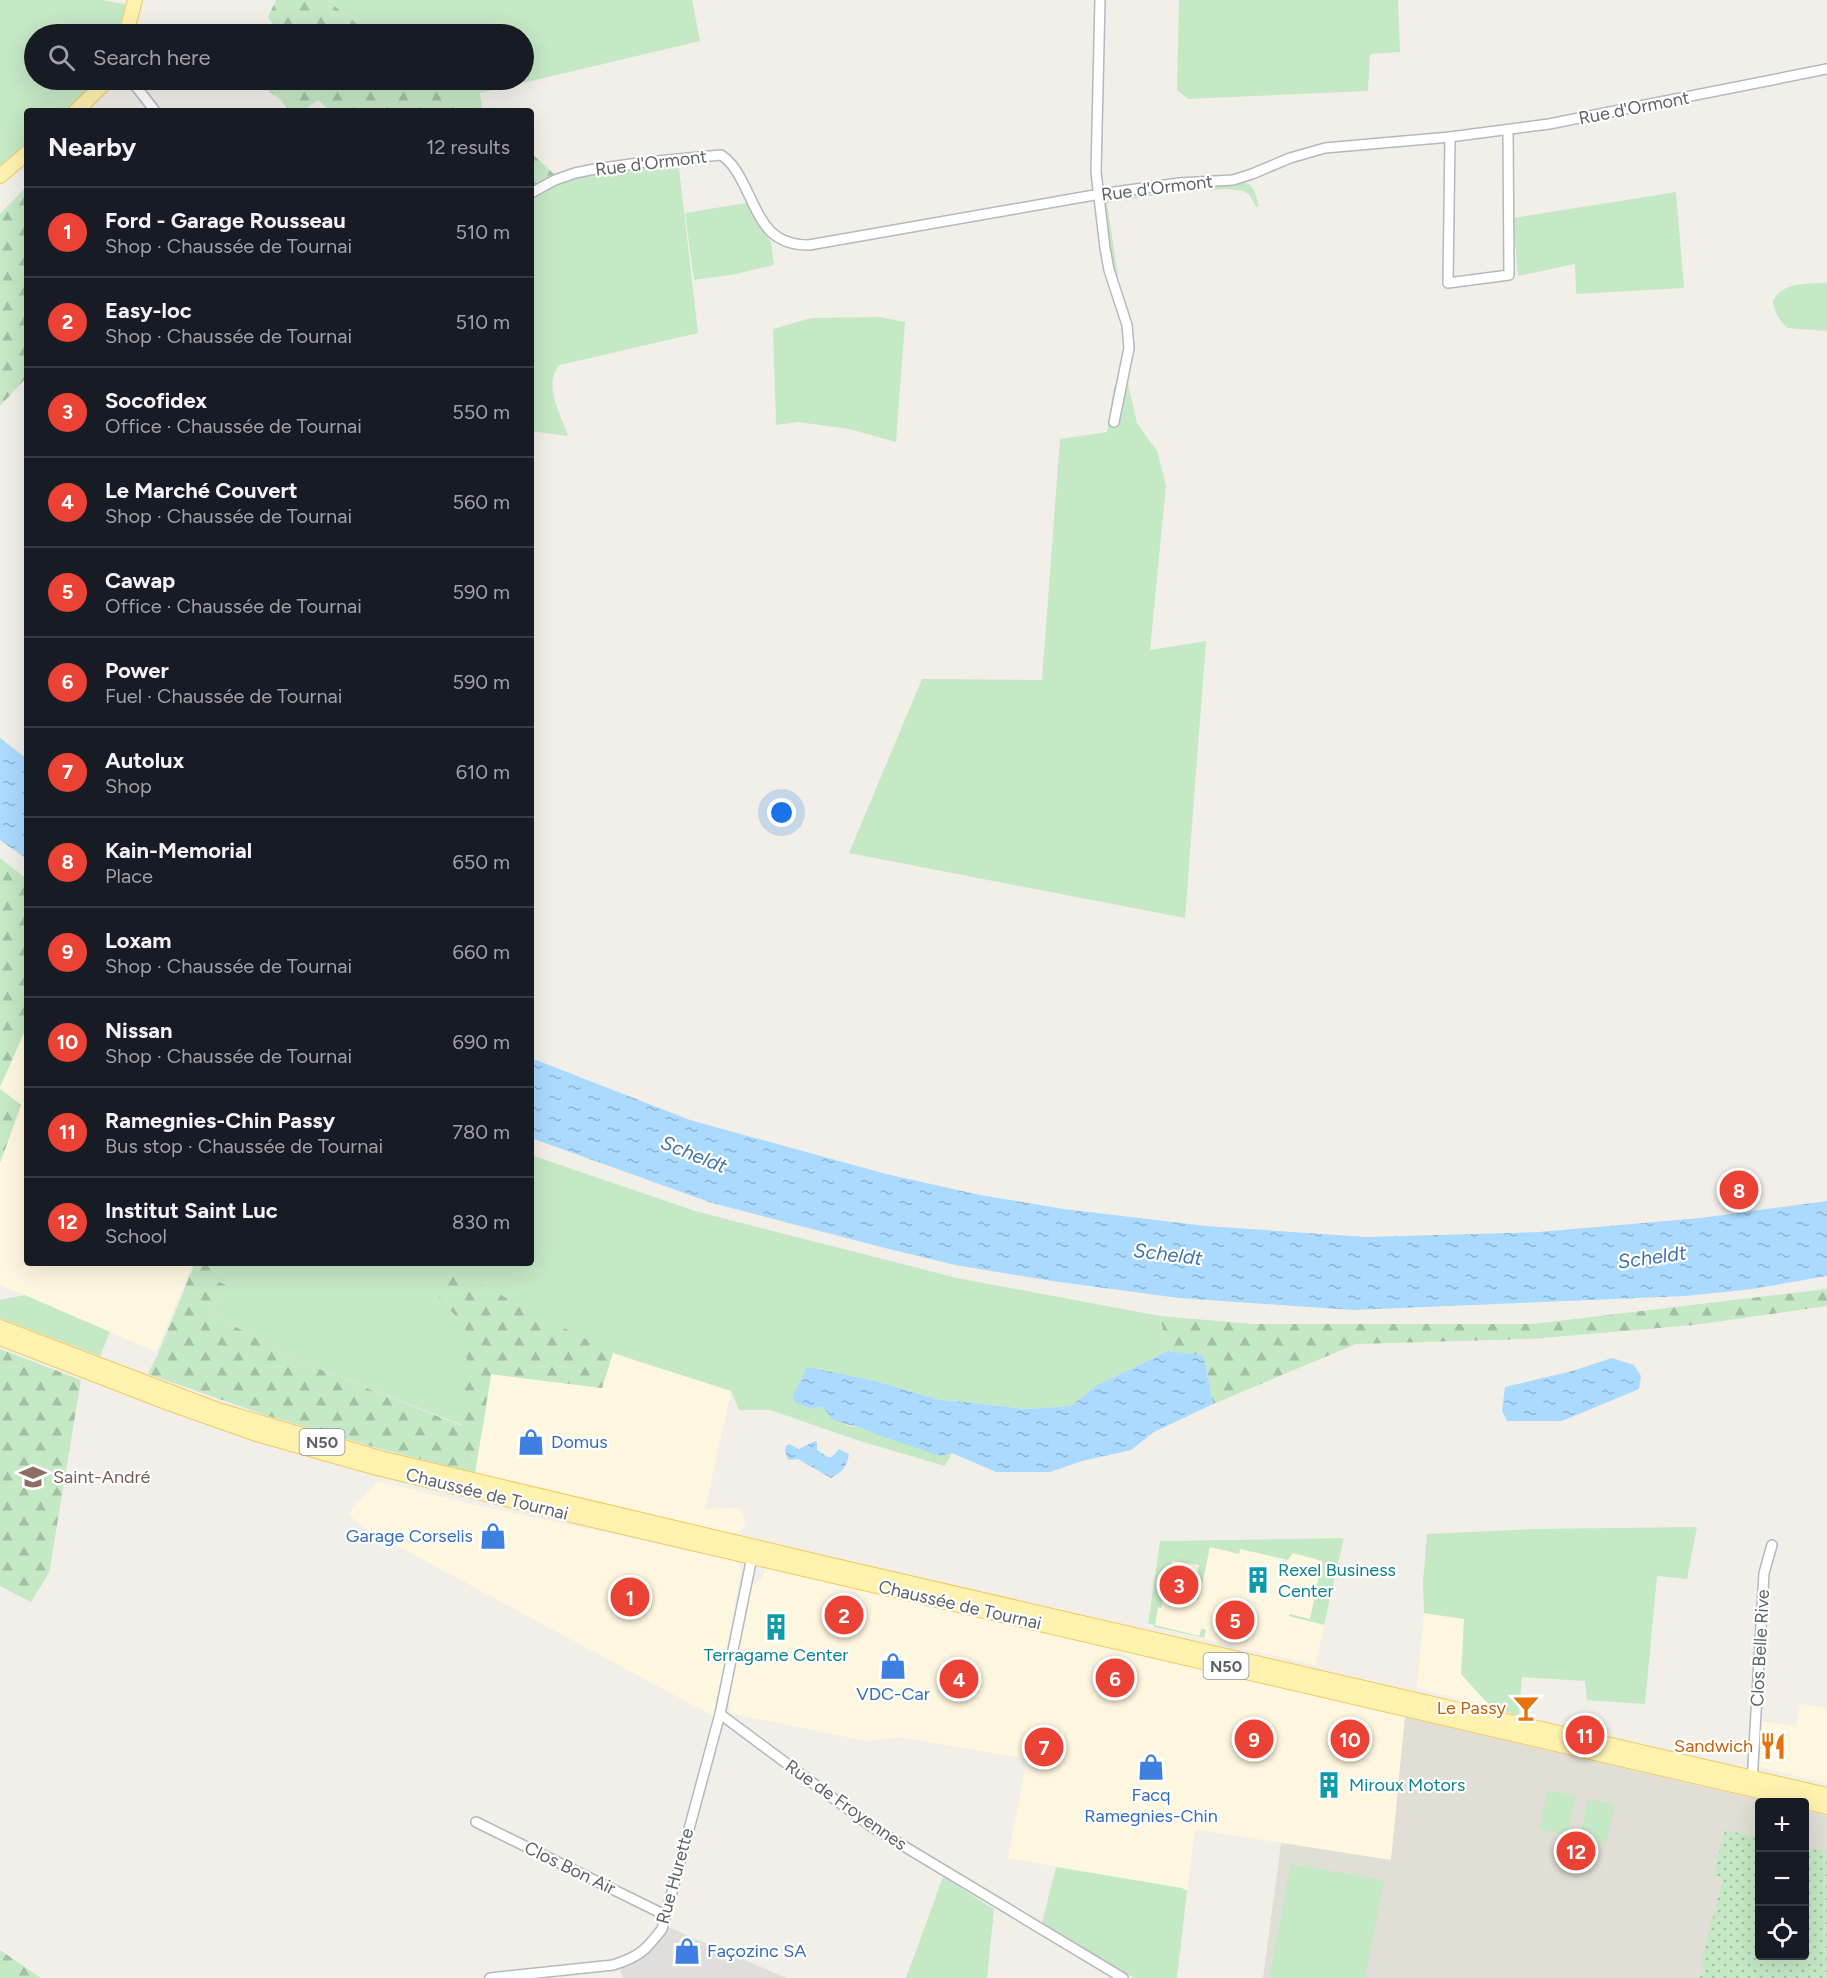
<!DOCTYPE html>
<meta charset="utf-8">
<style>
:root{--surface:#171b24;--page:#20242c;--text:#f1f3f6;--muted:#9ea1a6;--line:#363941;--accent:#ea4335}
body{margin:0;font-family:Figtree,sans-serif;background:var(--page);color:var(--text)}
.controls{position:absolute;right:18px;bottom:18px;display:grid;overflow:hidden;border-radius:6px;box-shadow:0 6px 24px #0002}
.controls button{width:54px;height:54px;display:grid;place-items:center;padding:0;border:0;border-bottom:2px solid var(--line);background:var(--surface);color:var(--text);font:30px sans-serif}
.you{position:absolute;left:782px;top:813px;width:21px;height:21px;margin:-15px;border:4px solid #fff;border-radius:50%;background:#1a73e8;box-shadow:0 0 0 9px #1a73e833}
.badge{display:grid;place-items:center;width:39px;height:39px;border-radius:50%;background:var(--accent);color:#fff;font-size:20px;font-weight:700}
.pin{position:absolute;translate:-50% -50%;border:3px solid #fff;box-shadow:0 2px 6px #0006}
.list{margin:0;padding:0;list-style:none}
h2{display:flex;justify-content:space-between;align-items:center;height:78px;margin:0;padding:0 24px;font-size:26px}
h2 small{font-size:20px;font-weight:400;color:var(--muted)}
.list li{display:grid;grid-template-columns:39px 1fr auto;gap:18px;align-items:center;box-sizing:border-box;height:90px;padding:0 24px;border-top:2px solid var(--line)}
.list b{display:block;font-size:22px;white-space:nowrap}
.list p{margin:0;font-size:20px;white-space:nowrap;color:var(--muted)}
.list em{font-size:20px;font-style:normal;color:var(--muted)}
.icon{flex:none;width:33px;height:33px;fill:none;stroke:currentColor;stroke-width:2;stroke-linecap:round;stroke-linejoin:round}
.map{position:relative;flex:none;width:1827px;height:1978px;overflow:hidden}
.search{position:absolute;background:var(--surface);box-shadow:0 6px 24px #0002;left:24px;top:24px;width:510px;height:66px;display:flex;align-items:center;gap:15px;box-sizing:border-box;padding:0 21px;border-radius:33px;color:var(--muted);font-size:22px}
.panel{position:absolute;background:var(--surface);box-shadow:0 6px 24px #0002;left:24px;top:108px;width:510px;height:1158px;border-radius:6px}
.map>svg:first-child{display:block}
</style>
<div class="map">
<svg width="1827" height="1978" viewBox="0 0 1827 1978">
<defs>
<pattern id="forest-firs" width="22" height="20" patternUnits="userSpaceOnUse" patternTransform="scale(1.5)"><rect width="22" height="20" fill="#c5e8c5"/><path d="M5 1l3.5 6h-7zM16 11l3.5 6h-7z" fill="#a3c0a4"/></pattern>
<pattern id="park-dots" width="8" height="8" patternUnits="userSpaceOnUse" patternTransform="scale(1.5)"><rect width="8" height="8" fill="#c5e8c5"/><path d="M2 2h.1M6 6h.1" fill="none" stroke="#a3c0a4" stroke-width="1.8" stroke-linecap="round"/></pattern>
<pattern id="water-ripples" width="26" height="14" patternUnits="userSpaceOnUse" patternTransform="scale(1.5)"><rect width="26" height="14" fill="#aadaff"/><path d="M2 4q2-2 4 0t4 0M15 11q2-2 4 0t4 0" fill="none" stroke="#8eb4d2"/></pattern>
</defs>
<rect width="100%" height="100%" fill="#f1efe8"/>
<g fill="#fef7e0">
<path d="M27 1026V1263H193L156 1352 0 1285V1163L21 1105 0 1087Z"/>
<path d="M612 1353 731 1391 705 1509 737 1508 742 1512 746 1524 742 1531 733 1534 475 1473 491 1374 601 1387Z"/>
<path d="M378 1481 471 1504 733 1560 738 1564 741 1571 715 1717 366 1529 348 1514Z"/>
<path d="M1344 1538 1315 1665 1148 1626 1160 1541Z"/>
<path d="M765 1568 1405 1717 1391 1860 1195 1829 1187 1891 1182 1888 1008 1858 1027 1759 900 1737 867 1741 730 1713 728 1695 750 1585 762 1578Z"/>
<path d="M1424 1613 1464 1619 1461 1674 1490 1706 1417 1688Z"/>
<path d="M1800 1704 1827 1708V1783L1759 1767 1762 1721 1796 1726Z"/>
</g>
<path fill="#e0deda" d="M666 1926 786 1978H623L620 1969 643 1957 656 1945Z"/>
<path fill="#e1ded6" d="M1405 1717 1768 1802H1760V1956H1804L1805 1811 1827 1816V1978H1263L1281 1843 1391 1860Z"/>
<g fill="#c5e8c5">
<path d="M0 0H102L129 5 121 34H34V80H103L68 111H27V146L0 169Z"/>
<path d="M327 0H692L700 41 480 93 482 109C465 115 438 90 425 80H524V34H370Z"/>
<path d="M1179 0H1398L1400 52 1370 54 1368 91 1188 99 1177 90Z"/>
<path d="M678 159 698 333 560 365C542 384 561 415 568 436L531 431V191L555 175Z"/>
<path d="M1244 182C1255 185 1256 196 1259 206L1256 207 1249 194 1243 191 1227 189 1170 193 1107 203 1118 276 1113 277 1104 201 1106 199 1170 188Z"/>
<path d="M1676 192 1684 288 1576 294 1575 264 1518 276 1513 218Z"/>
<path d="M746 203 771 242 774 265 736 274 694 280 685 213Z"/>
<path d="M1827 283V331L1787 328C1779 320 1774 312 1773 301 1783 281 1808 284 1827 283Z"/>
<path d="M880 317 905 322 896 442 849 429 798 422 776 425 773 329 811 318Z"/>
<path d="M1128 384 1137 423 1157 451 1166 485 1150 650 1206 641 1185 918 849 853 922 679 1042 680 1060 439 1107 432 1114 386Z"/>
<path d="M531 1155 695 1211 957 1278 1160 1316 1168 1351 1097 1385 1071 1406 1026 1409 937 1399 875 1381 811 1409 820 1407 848 1426 866 1429 895 1439 952 1453 945 1466 860 1441 770 1410H739L731 1391 613 1353 602 1388 491 1374 482 1433 292 1358 209 1312 226 1285 215 1280 223 1263H531Z"/>
<path d="M25 1295 110 1332 100 1356 0 1318V1300Z"/>
<path d="M1697 1527 1687 1579 1657 1576 1645 1704 1587 1700 1585 1681 1522 1677 1519 1716 1490 1706 1461 1674 1464 1619 1424 1613 1423 1582 1427 1534 1535 1529Z"/>
<path d="M1344 1538 1324 1625 1289 1616 1290 1614 1310 1619 1322 1561 1293 1553 1288 1560 1240 1549 1239 1554 1210 1547 1199 1599 1193 1598 1199 1565 1172 1561 1161 1608 1158 1607 1155 1625 1199 1636 1202 1628 1206 1630 1204 1638 1154 1627V1625L1148 1624 1160 1541Z"/>
<path d="M1549 1790 1574 1795 1576 1799 1566 1834 1564 1835 1539 1829 1547 1793Z"/>
<path d="M1591 1799 1615 1805 1605 1846 1579 1839 1588 1800Z"/>
<path d="M1291 1864 1384 1880 1365 1978H1269Z"/>
<path d="M1056 1867 1182 1888 1187 1891 1177 1978H1134L1042 1923Z"/>
<path d="M943 1877 994 1909 987 1978H906Z"/>
</g>
<g fill="url(#forest-firs)">
<path d="M276 0H327L370 34H279L268 17Z"/>
<path d="M263 80H425L447 97 472 111H330L318 100 303 111H289L280 99 258 84Z"/>
<path d="M531 153 555 175 531 188Z"/>
<path d="M27 186V377L0 406V214Z"/>
<path d="M0 858 27 879V1026L0 1087Z"/>
<path d="M0 1089 21 1105 0 1163Z"/>
<path d="M195 1263H223L215 1280 226 1285 209 1312 292 1358 462 1426 467 1365 465 1327 439 1297 446 1284 457 1272 612 1353 602 1388 491 1374 475 1473 381 1449 265 1415 148 1374 157 1356Z"/>
<path d="M1827 1289V1306L1694 1325 1530 1339 1356 1344 1213 1404 1206 1365 1202 1356 1168 1351 1160 1316 1252 1324H1533Z"/>
<path d="M0 1349 81 1380 49 1573 31 1602 0 1586Z"/>
<path d="M0 1950 41 1978H0Z"/>
</g>
<path fill="url(#park-dots)" d="M1725 1830 1759 1838 1760 1956H1804L1805 1847 1827 1852V1978H1699L1704 1973 1702 1958 1723 1879 1713 1876Z"/>
<g fill="url(#water-ripples)">
<path d="M0 738 27 759V859L0 840Z"/>
<path d="M531 1058 690 1120 886 1174 980 1195 1064 1209 1206 1226 1366 1237 1539 1232 1700 1218 1827 1201V1276L1752 1289 1686 1296 1353 1310 1179 1298 1052 1281 955 1265 885 1248 712 1203 531 1138Z"/>
<path d="M1168 1351 1202 1355 1206 1365 1213 1404 1154 1432 1131 1450 1082 1461 1050 1472H996L952 1453 940 1456 875 1434C861 1426 845 1425 831 1419L828 1413 820 1407 811 1409 794 1402 793 1396 807 1367 875 1381 937 1399 1026 1409 1071 1406 1097 1385Z"/>
<path d="M1612 1358 1634 1365 1641 1376 1639 1389 1562 1421H1507L1502 1411 1505 1387 1572 1371Z"/>
<path d="M815 1441 817 1442V1450L828 1457H832L839 1449 849 1454C846 1469 843 1471 831 1478L798 1459 788 1460 785 1451 786 1446 789 1444 799 1449Z"/>
</g>
<g fill="none" stroke-linecap="round" stroke-linejoin="round">
<defs>
<g id="minor">
<path d="M1100 0 1096 172 1105 248 1109 270 1127 325 1129 348 1114 422"/>
<path d="M131 80 155 111"/>
<path d="M1450 137 1448 283 1509 275 1508 130"/>
<path d="M531 193 555 180 575 173 595 169 646 162 721 155C731 161 737 171 742 181 760 215 765 245 809 245L1100 194 1179 183 1233 180 1252 174 1290 158 1325 148 1450 137 1549 124 1827 69"/>
<path d="M753 1552 720 1714 872 1827 1123 1978"/>
<path d="M1752 1783 1764 1573 1772 1545"/>
<path d="M476 1822 665 1915"/>
<path d="M490 1978 613 1965C639 1957 646 1950 662 1929L720 1714"/>
</g>
<g id="primary">
<path d="M126 34 135 0"/>
<path d="M76 111 108 80"/>
<path d="M0 176 27 153"/>
<path d="M0 1327 218 1410 380 1458 823 1563 1827 1795"/>
<path d="M0 1338 171 1404 256 1434 377 1468 584 1518 1827 1807"/>
</g>
</defs>
<use href="#minor" stroke="#b5b8bc" stroke-width="12"/>
<use href="#primary" stroke="#f2c960" stroke-width="16"/>
<use href="#minor" stroke="#fff" stroke-width="9"/>
<use href="#primary" stroke="#fff2af" stroke-width="14"/>
</g>
<defs>
<symbol id="shop-bare" viewBox="-9 -9 18 18"><path d="M-5-2.5h2.3a2.7 3.5 0 0 1 5.4 0H5L5.5 6h-11ZM-1.5-2.5h3a1.5 2.3 0 0 0-3 0Z" fill="#3f7fe0" stroke="#fff" stroke-width="2.5" paint-order="stroke"/></symbol>
<symbol id="school-bare" viewBox="-9 -9 18 18"><path d="M0-5L7-2L0 1L-7-2ZM-4 1L0 2.5L4 1V4Q0 6-4 4Z" fill="#8d6e63" stroke="#fff" stroke-width="2.5" paint-order="stroke"/></symbol>
<symbol id="building-bare" viewBox="-9 -9 18 18"><path d="M-4-6H4V6H1V3H-1V6H-4ZM-2.5-4.3h1.7v1.8h-1.7ZM.8-4.3h1.7v1.8H.8ZM-2.5-1h1.7V.8h-1.7ZM.8-1h1.7V.8H.8Z" fill="#0f9aa8" stroke="#fff" stroke-width="2.5" paint-order="stroke"/></symbol>
<symbol id="bar-bare" viewBox="-9 -9 18 18"><path d="M-6-5H6L.8 .8V4.5H3.5V6h-7V4.5H-.8V.8Z" fill="#e8710a" stroke="#fff" stroke-width="2.5" paint-order="stroke"/></symbol>
<symbol id="restaurant-bare" viewBox="-9 -9 18 18"><path d="M-5-6h1v4h1v-4h1v4h1v-4h1v5L-1.5 .5V6h-2V.5L-5-1ZM5-6V6H3V1.5H1.5Q1.5-4 5-6Z" fill="#e8710a" stroke="#fff" stroke-width="2.5" paint-order="stroke"/></symbol>
</defs>
<g fill-rule="evenodd">
<use href="#shop-bare" x="512" y="1423" width="38" height="38"/>
<use href="#school-bare" x="14" y="1458" width="38" height="38"/>
<use href="#shop-bare" x="474" y="1517" width="38" height="38"/>
<use href="#building-bare" x="1239" y="1561" width="38" height="38"/>
<use href="#building-bare" x="757" y="1608" width="38" height="38"/>
<use href="#shop-bare" x="874" y="1647" width="38" height="38"/>
<use href="#bar-bare" x="1507" y="1689" width="38" height="38"/>
<use href="#restaurant-bare" x="1754" y="1727" width="38" height="38"/>
<use href="#shop-bare" x="1132" y="1748" width="38" height="38"/>
<use href="#building-bare" x="1310" y="1766" width="38" height="38"/>
<use href="#shop-bare" x="668" y="1932" width="38" height="38"/>
</g>
<g text-anchor="middle" stroke-width="4.5" stroke-linejoin="round" paint-order="stroke">
<g fill="#fff" stroke="#8f9295" stroke-width="1.5">
<rect x="299.5" y="1429" width="45" height="26" rx="4.5"/>
<rect x="1203.5" y="1653" width="45" height="26" rx="4.5"/>
</g>
<g font-size="16" font-weight="bold" fill="#5f6368">
<text x="322" y="1448">N50</text>
<text x="1226" y="1672">N50</text>
</g>
<g font-size="18" fill="#5f6368" stroke="#fff">
<text transform="translate(1634 108) rotate(-11)" y="6">Rue d'Ormont</text>
<text transform="translate(651 163) rotate(-7)" y="6">Rue d'Ormont</text>
<text transform="translate(1157 188) rotate(-7)" y="6">Rue d'Ormont</text>
<text transform="translate(487 1494) rotate(14)" y="6">Chaussée de Tournai</text>
<text transform="translate(960 1605) rotate(13)" y="6">Chaussée de Tournai</text>
<text transform="translate(1760 1648) rotate(-87)" y="6">Clos Belle Rive</text>
<text transform="translate(846 1805) rotate(35)" y="6">Rue de Froyennes</text>
<text transform="translate(570 1868) rotate(26)" y="6">Clos Bon Air</text>
<text transform="translate(675 1876) rotate(-75)" y="6">Rue Hurette</text>
</g>
<g font-size="18" fill="#366cbe" stroke="#fff" text-anchor="start">
<text x="551" y="1448">Domus</text>
<text x="473" y="1542" text-anchor="end">Garage Corselis</text>
<text x="893" y="1700" text-anchor="middle">VDC-Car</text>
<text x="1151" y="1801" text-anchor="middle">Facq<tspan x="1151" dy="21">Ramegnies-Chin</tspan></text>
<text x="707" y="1957">Façozinc SA</text>
</g>
<g font-size="18" fill="#785e54" stroke="#fff" text-anchor="start">
<text x="53" y="1483">Saint-André</text>
</g>
<g font-size="18" fill="#0d838f" stroke="#fff" text-anchor="start">
<text x="1278" y="1576">Rexel Business<tspan x="1278" dy="21">Center</tspan></text>
<text x="776" y="1661" text-anchor="middle">Terragame Center</text>
<text x="1349" y="1791">Miroux Motors</text>
</g>
<g font-size="18" fill="#c56008" stroke="#fff" text-anchor="end">
<text x="1506" y="1714">Le Passy</text>
<text x="1753" y="1752">Sandwich</text>
</g>
<g font-size="20" font-style="italic" fill="#4174aa" stroke="#fff">
<text transform="translate(694 1154) rotate(22)" y="7">Scheldt</text>
<text transform="translate(1168 1254) rotate(7)" y="7">Scheldt</text>
<text transform="translate(1652 1257) rotate(-8)" y="7">Scheldt</text>
</g>
</g>
</svg>
<div class="controls">
<button>+</button>
<button>−</button>
<button><svg class="icon" aria-label="locate" viewBox="0 0 24 24"><circle cx="12" cy="12" r="6"/><path d="M12 2v4M12 18v4M2 12h4M18 12h4"/></svg></button>
</div>
<div class="you"></div>
<div class="pin badge" style="left:630px;top:1597px">1</div>
<div class="pin badge" style="left:844px;top:1615px">2</div>
<div class="pin badge" style="left:1179px;top:1585px">3</div>
<div class="pin badge" style="left:959px;top:1679px">4</div>
<div class="pin badge" style="left:1235px;top:1620px">5</div>
<div class="pin badge" style="left:1115px;top:1678px">6</div>
<div class="pin badge" style="left:1044px;top:1747px">7</div>
<div class="pin badge" style="left:1739px;top:1190px">8</div>
<div class="pin badge" style="left:1254px;top:1739px">9</div>
<div class="pin badge" style="left:1350px;top:1739px">10</div>
<div class="pin badge" style="left:1585px;top:1735px">11</div>
<div class="pin badge" style="left:1576px;top:1851px">12</div>
<div class="search"><svg class="icon" aria-label="search" viewBox="0 0 24 24"><circle cx="10" cy="10" r="6"/><path d="M15 15l6 6"/></svg>Search here</div>
<section class="panel">
<h2>Nearby<small>12 results</small></h2>
<ul class="list">
<li><span class="badge">1</span><div><b>Ford - Garage Rousseau</b><p>Shop · Chaussée de Tournai</p></div><em>510 m</em></li>
<li><span class="badge">2</span><div><b>Easy-loc</b><p>Shop · Chaussée de Tournai</p></div><em>510 m</em></li>
<li><span class="badge">3</span><div><b>Socofidex</b><p>Office · Chaussée de Tournai</p></div><em>550 m</em></li>
<li><span class="badge">4</span><div><b>Le Marché Couvert</b><p>Shop · Chaussée de Tournai</p></div><em>560 m</em></li>
<li><span class="badge">5</span><div><b>Cawap</b><p>Office · Chaussée de Tournai</p></div><em>590 m</em></li>
<li><span class="badge">6</span><div><b>Power</b><p>Fuel · Chaussée de Tournai</p></div><em>590 m</em></li>
<li><span class="badge">7</span><div><b>Autolux</b><p>Shop</p></div><em>610 m</em></li>
<li><span class="badge">8</span><div><b>Kain-Memorial</b><p>Place</p></div><em>650 m</em></li>
<li><span class="badge">9</span><div><b>Loxam</b><p>Shop · Chaussée de Tournai</p></div><em>660 m</em></li>
<li><span class="badge">10</span><div><b>Nissan</b><p>Shop · Chaussée de Tournai</p></div><em>690 m</em></li>
<li><span class="badge">11</span><div><b>Ramegnies-Chin Passy</b><p>Bus stop · Chaussée de Tournai</p></div><em>780 m</em></li>
<li><span class="badge">12</span><div><b>Institut Saint Luc</b><p>School</p></div><em>830 m</em></li>
</ul>
</section>
</div>
